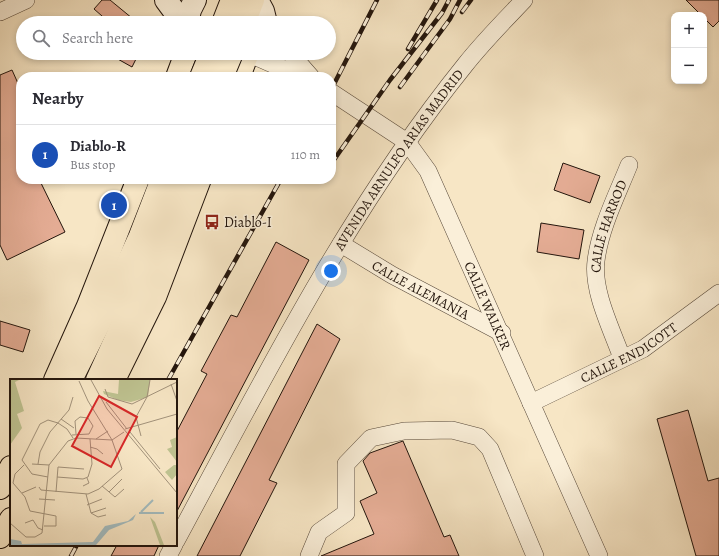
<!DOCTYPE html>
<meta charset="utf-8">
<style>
:root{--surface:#fff;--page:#f2f2f3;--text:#2b2b33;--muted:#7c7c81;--line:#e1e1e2;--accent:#8f2418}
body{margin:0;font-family:Alegreya,serif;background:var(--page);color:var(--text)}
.controls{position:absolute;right:12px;top:12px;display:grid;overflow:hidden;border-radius:8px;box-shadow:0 2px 6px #0003}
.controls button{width:36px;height:36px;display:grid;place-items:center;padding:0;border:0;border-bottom:1px solid var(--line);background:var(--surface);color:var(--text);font:20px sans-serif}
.you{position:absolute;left:331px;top:271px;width:14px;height:14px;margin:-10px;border:3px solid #fff;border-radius:50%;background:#1a73e8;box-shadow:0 0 0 6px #1a73e833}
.badge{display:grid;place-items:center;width:26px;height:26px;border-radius:50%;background:var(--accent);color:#fff;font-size:13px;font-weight:700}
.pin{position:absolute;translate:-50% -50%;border:2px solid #fff;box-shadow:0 1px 4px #0006}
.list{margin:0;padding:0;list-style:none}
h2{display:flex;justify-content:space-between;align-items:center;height:52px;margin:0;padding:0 16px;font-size:17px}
h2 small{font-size:13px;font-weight:400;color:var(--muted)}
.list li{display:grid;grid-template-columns:26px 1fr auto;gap:12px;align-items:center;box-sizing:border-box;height:60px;padding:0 16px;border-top:1px solid var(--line)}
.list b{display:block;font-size:15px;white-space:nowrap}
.list p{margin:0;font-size:13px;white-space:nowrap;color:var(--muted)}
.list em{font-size:13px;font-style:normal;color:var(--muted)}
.icon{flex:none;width:22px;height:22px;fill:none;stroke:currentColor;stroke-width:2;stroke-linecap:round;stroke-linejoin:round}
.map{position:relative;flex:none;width:719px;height:556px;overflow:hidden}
.search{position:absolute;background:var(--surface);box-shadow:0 2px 6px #0003;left:16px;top:16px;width:320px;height:44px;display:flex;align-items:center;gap:10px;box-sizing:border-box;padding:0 14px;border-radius:22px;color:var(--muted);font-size:15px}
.panel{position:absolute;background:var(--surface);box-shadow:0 2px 6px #0003;left:16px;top:72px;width:320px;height:112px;border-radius:16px}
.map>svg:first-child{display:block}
</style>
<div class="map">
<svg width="719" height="556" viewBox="0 0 719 556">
<rect width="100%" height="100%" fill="#f7e6c5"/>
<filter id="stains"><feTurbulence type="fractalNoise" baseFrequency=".005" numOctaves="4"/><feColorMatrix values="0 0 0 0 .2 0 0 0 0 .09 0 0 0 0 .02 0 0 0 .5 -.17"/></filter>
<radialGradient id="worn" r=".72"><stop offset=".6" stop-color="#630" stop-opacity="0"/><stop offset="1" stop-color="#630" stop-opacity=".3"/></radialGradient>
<g fill="#e4ac94" stroke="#23150c">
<path d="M102 0H110L138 23H110L94 9Z"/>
<path d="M686 0H719V21L713 27 704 18V15H701Z"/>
<path d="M107 53H139L132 67Z"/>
<path d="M12 70 21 90V179H39L65 232 7 260 0 245V75Z"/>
<path d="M563 163 600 176 590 203 554 190Z"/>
<path d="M541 223 584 230 579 259 537 252Z"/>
<path d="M276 242 309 260 176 513V433L207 374 201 371 231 315 237 317Z"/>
<path d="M0 321 30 330 23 352 0 345Z"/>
<path d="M317 324 340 339 269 480 277 483 240 556H197Z"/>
<path d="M688 410 708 481 719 478V556H696L657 419Z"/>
<path d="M403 441 444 537 450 535 459 556H321L374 534 360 501 377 493 363 461 370 453Z"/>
<path d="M117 545H159L154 556H111Z"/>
</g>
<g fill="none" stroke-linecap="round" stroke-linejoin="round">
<defs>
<g id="street">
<path d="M0 12 26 0"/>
<path d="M290 53 311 77"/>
<path d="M252 55 302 77"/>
<path id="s1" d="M331 92 407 142 428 171 599 556"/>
<path id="s2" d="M341 244 392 275 502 333"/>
<path id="s3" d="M622 358C612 330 592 291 596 261 600 228 617 195 629 165"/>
<path id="s4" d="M531 403 643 349 719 293"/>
<path id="s5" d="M176 541C264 378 348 210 465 65 483 42 504 21 524 0"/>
<path d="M168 556 174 545"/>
<path d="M309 556 319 532 346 513V464L371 438 404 431 452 430 479 437 490 449 535 556"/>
</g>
<g id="secondary">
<path d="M166 0 183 23"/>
<path d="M257 0 263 11 266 23"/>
<path d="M187 23 190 10 195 0"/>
</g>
<g id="primary">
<path d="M223 23 232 0"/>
<path d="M244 23 253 0"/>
<path d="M177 77 186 53"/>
<path d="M239 77 246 58"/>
<path d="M55 380 88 306 138 179"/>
<path d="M71 380 105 312 140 236 162 179"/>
<path d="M97 380 122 325 181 179"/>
<path d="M114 380 155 297 200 179"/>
<path d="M0 488 11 467"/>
<path d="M0 537 11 519"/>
</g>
</defs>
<use href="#street" stroke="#58493a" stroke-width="18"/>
<use href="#secondary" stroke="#23150c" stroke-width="24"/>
<use href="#primary" stroke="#23150c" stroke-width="24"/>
<use href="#street" stroke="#faefd9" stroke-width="17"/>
<use href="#secondary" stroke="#faefd9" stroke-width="22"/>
<use href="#primary" stroke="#f7e6c5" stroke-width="22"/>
<defs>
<g id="rail">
<path d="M462 12 471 0"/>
<path d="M408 49 437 0"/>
<path d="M400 87 450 19 460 0"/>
<path d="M331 90 377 0"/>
<path d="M331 164 390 80 442 13 449 0"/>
<path d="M168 380 281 179"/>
<path d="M71 556 77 545"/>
</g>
</defs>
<use href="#rail" stroke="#23150c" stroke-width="4.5"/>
<use href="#rail" stroke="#faefd9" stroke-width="3" stroke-dasharray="9" stroke-linecap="butt"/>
<defs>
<g id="primary-bridge">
<path d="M201 77 211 53"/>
<path d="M222 77 232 53"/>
</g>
</defs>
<use href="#primary-bridge" stroke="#23150c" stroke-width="24" stroke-linecap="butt"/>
<use href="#primary-bridge" stroke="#f7e6c5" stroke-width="22"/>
</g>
<defs>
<symbol id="bus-bare" viewBox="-9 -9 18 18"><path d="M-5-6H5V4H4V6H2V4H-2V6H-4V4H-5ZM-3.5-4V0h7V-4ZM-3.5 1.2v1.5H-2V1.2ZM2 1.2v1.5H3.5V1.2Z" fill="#8f2418" stroke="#faefd9" stroke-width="2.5" paint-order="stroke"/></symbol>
</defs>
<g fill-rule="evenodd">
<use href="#bus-bare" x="201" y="211" width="22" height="22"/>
</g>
<g text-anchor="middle" stroke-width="3" stroke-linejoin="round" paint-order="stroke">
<g font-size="14" fill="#23150c" stroke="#faefd9">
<text dy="5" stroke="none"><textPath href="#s5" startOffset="442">AVENIDA ARNULFO ARIAS MADRID</textPath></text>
<text dy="5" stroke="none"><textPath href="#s3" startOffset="138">CALLE HARROD</textPath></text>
<text dy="5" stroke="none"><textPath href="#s2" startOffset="92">CALLE ALEMANIA</textPath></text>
<text dy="5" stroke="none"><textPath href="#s1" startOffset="274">CALLE WALKER</textPath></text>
<text dy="5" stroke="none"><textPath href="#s4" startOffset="110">CALLE ENDICOTT</textPath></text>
</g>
<g font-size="14" fill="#23150c" stroke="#faefd9" text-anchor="start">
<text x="224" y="227">Diablo-I</text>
</g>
</g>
<g transform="translate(10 379)">
<rect width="167" height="167" fill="#f7e6c5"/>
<path d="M0 1H9L5 3 14 32 7 35 12 49 0 66ZM109 1H140L138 18 121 23 108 21 94 15 93 12 108 15ZM167 58V83L157 70 162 68 160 61ZM164 86H167V95L162 101 155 93ZM140 138 145 143 154 166H150Z" fill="#bfc492"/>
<path d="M126 135 123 141 99 151 86 166H0V160L11 162 12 165 83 163 95 147 118 142Z" fill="#a3bcc0"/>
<path fill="none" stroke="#a3bcc0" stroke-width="2" d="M131 133 143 121M129 134H154"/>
<path fill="none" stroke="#a2927b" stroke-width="1" d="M81 1 97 30 167 114M161 5 167 22M95 10 98 18 122 25 167 3M96 23 117 50M51 40 64 49M115 50 167 35M120 53 150 90M62 56 79 55 83 47 78 39 70 38 65 42 66 55M131 57 126 38 137 18 140 1M86 60 98 52M80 68 87 70 93 75M22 85 39 86M28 85 30 73 40 53 59 31 63 18M14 86 5 95 3 104 15 118 20 132 46 137V147H34M38 98 22 95 12 81 30 45 38 41 48 44 57 50 63 59M47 98 73 100 78 98 82 85 80 60M73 107 79 104 77 99M92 107 105 118 114 110M29 108 31 111 78 115 89 110 112 90 102 61 78 22 69 2M46 113 48 88 74 90M99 113 112 100M12 114 26 108M76 115 81 134 88 138 96 136M29 120 45 121M77 126 92 120M81 134 96 129M0 144 16 158H25L32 154 39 86 58 62 66 59 102 61 114 53M15 144 23 141 28 149 33 151"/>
<path fill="#d62828" fill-opacity="0.15" stroke="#d62828" stroke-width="2" d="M89 17 127 38 101 88 62 67Z"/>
<rect width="167" height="167" fill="none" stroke="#23150c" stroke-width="2"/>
</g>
<rect width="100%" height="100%" filter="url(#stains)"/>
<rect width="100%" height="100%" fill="url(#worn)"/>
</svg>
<div class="controls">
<button>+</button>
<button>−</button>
</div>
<div class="you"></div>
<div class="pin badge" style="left:114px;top:205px;background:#1a4fb4">1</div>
<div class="search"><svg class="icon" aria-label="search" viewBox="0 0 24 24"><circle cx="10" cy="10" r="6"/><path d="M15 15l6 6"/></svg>Search here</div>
<section class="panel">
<h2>Nearby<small></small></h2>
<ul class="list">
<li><span class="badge" style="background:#1a4fb4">1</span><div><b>Diablo-R</b><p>Bus stop</p></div><em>110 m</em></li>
</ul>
</section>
</div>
